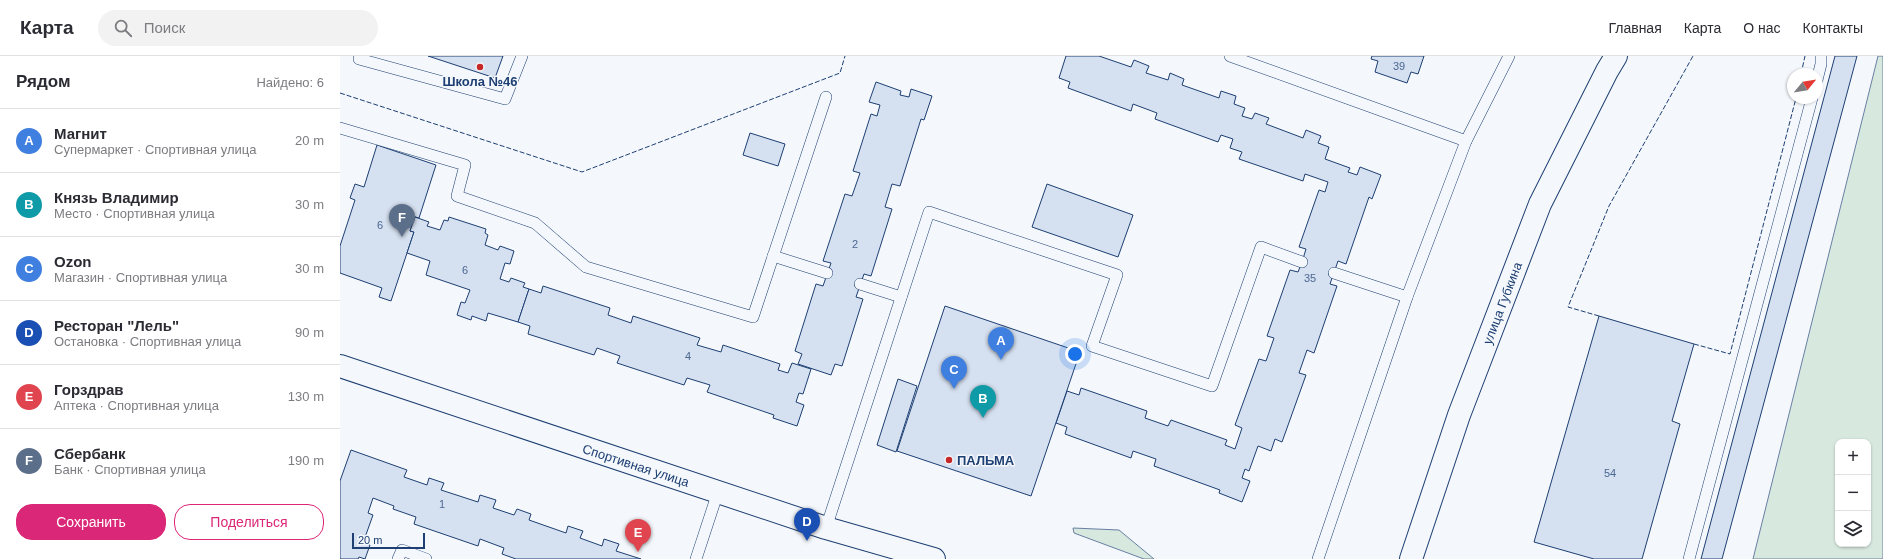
<!DOCTYPE html>
<html lang="ru">
<meta charset="utf-8">
<style>
:root{--surface:#fff;--page:#f2f2f3;--text:#2b2b33;--muted:#7c7c81;--line:#e1e1e2;--accent:#db2777}
body{margin:0;font-family:Arial,sans-serif;background:var(--page);color:var(--text)}
.controls{position:absolute;right:12px;bottom:12px;display:grid;overflow:hidden;border-radius:8px;box-shadow:0 1px 3px #0004}
.controls button{width:36px;height:36px;display:grid;place-items:center;padding:0;border:0;border-bottom:1px solid var(--line);background:var(--surface);color:var(--text);font:20px sans-serif}
.compass{position:absolute;left:1447px;top:12px;width:36px;height:36px;border-radius:50%;background:var(--surface);box-shadow:0 1px 3px #0004;rotate:60deg}
.scale{position:absolute;left:12px;bottom:10px;width:73px;box-sizing:border-box;padding-left:4px;border:2px solid #1d3f73;border-top:0;font-size:11px;line-height:14px;white-space:nowrap;color:#1d3f73;-webkit-text-stroke:3px #f4f7fb;paint-order:stroke}
.you{position:absolute;left:735px;top:298px;width:14px;height:14px;margin:-10px;border:3px solid #fff;border-radius:50%;background:#1a73e8;box-shadow:0 0 0 6px #1a73e833}
.badge{display:grid;place-items:center;width:26px;height:26px;border-radius:50%;background:var(--accent);color:#fff;font-size:13px;font-weight:700}
.pin{position:absolute;translate:-50% -33px;filter:drop-shadow(0 1px 2px #0008)}
.pin::after{content:'';position:absolute;top:21px;width:14px;height:12px;background:inherit;clip-path:polygon(0 0,100% 0,50% 100%)}
.list{margin:0;padding:0;list-style:none}
h2{display:flex;justify-content:space-between;align-items:center;height:52px;margin:0;padding:0 16px;font-size:17px}
h2 small{font-size:13px;font-weight:400;color:var(--muted)}
.list li{display:grid;grid-template-columns:26px 1fr auto;gap:12px;align-items:center;box-sizing:border-box;height:64px;padding:0 16px;border-top:1px solid var(--line)}
.list b{display:block;font-size:15px;white-space:nowrap}
.list p{margin:0;font-size:13px;white-space:nowrap;color:var(--muted)}
.list em{font-size:13px;font-style:normal;color:var(--muted)}
.actions{display:flex;gap:8px;padding:12px 16px}
.actions a{flex:1;padding:9px 0;border:1px solid var(--accent);border-radius:16px;text-align:center;font-size:14px;color:var(--accent)}
.actions .main{background:var(--accent);color:#fff}
.icon{flex:none;width:22px;height:22px;fill:none;stroke:currentColor;stroke-width:2;stroke-linecap:round;stroke-linejoin:round}
.map{position:relative;flex:none;width:1543px;height:503px;overflow:hidden}
header{display:flex;align-items:center;gap:24px;box-sizing:border-box;height:56px;padding:0 20px;background:var(--surface);border-bottom:1px solid var(--line)}
header strong{font-size:19px}
nav{display:flex;gap:22px;margin-inline-start:auto;font-size:14px}
.search{width:280px;height:36px;background:var(--page);display:flex;align-items:center;gap:10px;box-sizing:border-box;padding:0 14px;border-radius:22px;color:var(--muted);font-size:15px}
main{display:flex}
aside{flex:1;background:var(--surface)}
.map>svg:first-child{display:block}
</style>
<header>
<strong>Карта</strong>
<div class="search"><svg class="icon" aria-label="search" viewBox="0 0 24 24"><circle cx="10" cy="10" r="6"/><path d="M15 15l6 6"/></svg>Поиск</div>
<nav><a>Главная</a><a>Карта</a><a>О нас</a><a>Контакты</a></nav>
</header>
<main>
<aside>
<h2>Рядом<small>Найдено: 6</small></h2>
<ul class="list">
<li><span class="badge" style="background:#3f7fe0">A</span><div><b>Магнит</b><p>Супермаркет · Спортивная улица</p></div><em>20 m</em></li>
<li><span class="badge" style="background:#0f9aa8">B</span><div><b>Князь Владимир</b><p>Место · Спортивная улица</p></div><em>30 m</em></li>
<li><span class="badge" style="background:#3f7fe0">C</span><div><b>Ozon</b><p>Магазин · Спортивная улица</p></div><em>30 m</em></li>
<li><span class="badge" style="background:#1a4fb4">D</span><div><b>Ресторан &quot;Лель&quot;</b><p>Остановка · Спортивная улица</p></div><em>90 m</em></li>
<li><span class="badge" style="background:#e0444e">E</span><div><b>Горздрав</b><p>Аптека · Спортивная улица</p></div><em>130 m</em></li>
<li><span class="badge" style="background:#5c6f8a">F</span><div><b>Сбербанк</b><p>Банк · Спортивная улица</p></div><em>190 m</em></li>
</ul>
<div class="actions"><a class="main">Сохранить</a><a>Поделиться</a></div>
</aside>
<div class="map">
<svg width="1543" height="503" viewBox="0 0 1543 503">
<rect width="100%" height="100%" fill="#f4f7fb"/>
<g fill="#d7e8df" stroke="#687fa3" fill-rule="evenodd">
<path d="M1538 0H1543V503H1413ZM1498 386H1528V488H1498Z"/>
<path d="M733 472 779 474 814 503H804L734 477Z"/>
</g>
<g fill="#d5e0f0" stroke="#1d3f73">
<path d="M88 0H163L155 22Z"/>
<path d="M726 0H759L791 11 794 4 809 10 806 17 828 24 830 17 844 23 842 29 879 42 881 35 896 40 894 48 905 52 902 60 912 63 915 57 929 62 926 68 963 82 966 74 981 80 978 87 989 91 985 103 1010 112 1008 116 1017 119 1020 111 1041 119 1032 143 1029 141 1006 208 998 205 990 228 997 230 974 297 967 294 959 317 966 319 942 386 935 383 931 395 918 390 909 415 905 413 902 422 910 425 902 446 879 437 880 434 814 410 816 403 793 395 791 402 725 378 727 371 716 367 727 335 739 339 741 332 807 355 805 362 828 370 831 364 887 384 885 389 895 393 902 372 895 369 919 303 926 305 934 282 927 280 950 214 958 216 962 206 966 193 959 191 979 134 985 136 988 126 965 118 963 125 899 103 902 96 890 92 893 83 881 79 878 86 815 63 817 57 793 48 791 55 728 32 730 26 719 22Z"/>
<path d="M1032 0H1084L1078 18 1071 16 1067 27 1035 16 1038 5 1031 3Z"/>
<path d="M1495 0H1517L1382 503H1361Z"/>
<path d="M536 26 561 35 560 39 569 41 571 33 592 40 584 64 581 63 560 130 552 128 545 151 552 153 531 220 524 218 516 241 523 243 502 310 495 308 491 319 458 308 462 298 455 295 476 228 483 230 491 207 483 205 505 138 512 140 520 117 513 115 531 58 537 60 540 49 529 46Z"/>
<path d="M410 77 445 88 438 110 403 99Z"/>
<path d="M37 89 96 109 79 162 75 161 70 175 74 176 51 245 39 241 42 232 0 217V190L15 144 10 142 15 128 24 131Z"/>
<path d="M707 128 793 159 778 201 692 171Z"/>
<path d="M75 161 89 166 87 170 100 174 104 164 108 165 109 161 146 173 145 177 148 179 145 189 158 194 160 190 174 195 170 208 165 207 160 223 169 226 171 222 185 227 183 231 189 233 178 266 148 257 146 265 132 260 131 264 117 259 121 246 125 247 130 234 86 219 90 205 67 197 74 176 70 175Z"/>
<path d="M203 230 270 252 268 259 291 267 293 260 360 282 357 289 381 296 383 289 440 308 438 314 448 317 452 307 471 313 463 338 459 337 456 346 464 349 457 370 433 362 434 359 367 336 370 329 347 322 344 329 277 307 280 300 257 292 254 299 188 278 190 270 178 266 189 233 201 237Z"/>
<path d="M605 250 740 296 691 440 557 395Z"/>
<path d="M1259 260 1354 288 1332 365 1340 368 1302 503H1254L1194 486Z"/>
<path d="M558 323 577 330 556 396 537 389Z"/>
<path d="M11 394 67 414 64 421 87 429 89 422 104 427 101 434 138 446 140 439 156 444 153 452 174 459 177 453 191 458 189 464 226 477 228 470 243 475 240 482 262 490 264 483 279 488 276 495 301 503H176L162 498 164 492 140 483 138 490 74 468 76 461 53 453 54 450 33 442 28 457 33 459 23 487 30 489 25 503 19 501 18 503H0V425Z"/>
</g>
<g fill="none" stroke-linecap="round" stroke-linejoin="round">
<defs>
<g id="lane">
<path d="M20 0 19 3 165 43 182 0"/>
<path d="M890 0 1126 85"/>
<path d="M1477 24 1481 8V0"/>
<path d="M0 72 125 109 117 140 195 167 246 211 413 261 486 41"/>
<path d="M433 200 487 217"/>
<path d="M994 217 1067 241"/>
<path d="M520 228 561 241"/>
<path d="M486 472 589 156 777 219 752 290 872 330 921 191 962 206"/>
<path d="M58 503 62 494 86 503"/>
<path d="M356 503 378 436"/>
<path d="M978 503 1067 241 1126 85 1169 0"/>
<path d="M1349 503 1472 42"/>
</g>
<g id="secondary">
<path d="M0 310 486 472 594 503"/>
<path d="M1071 503 1119 359 1200 148 1267 15 1276 0"/>
</g>
</defs>
<use href="#lane" stroke="#1d3f73" stroke-width="12"/>
<use href="#secondary" stroke="#1d3f73" stroke-width="24"/>
<use href="#lane" stroke="#f4f7fb" stroke-width="11"/>
<use href="#secondary" stroke="#f4f7fb" stroke-width="22"/>
<g stroke="#1d3f73" stroke-width="1" stroke-dasharray="5 2" stroke-linecap="butt">
<path d="M1461 18 1465 0"/>
<path d="M0 37 242 116 500 17 505 0"/>
<path d="M1259 260 1228 251 1269 150 1353 0"/>
<path d="M1354 288 1390 298 1456 42"/>
</g>
</g>
<g fill="#c62828" stroke="#f4f7fb" stroke-width="1.5">
<circle cx="140" cy="11" r="4"/>
<circle cx="609" cy="404" r="4"/>
</g>
<g text-anchor="middle" stroke-width="3" stroke-linejoin="round" paint-order="stroke">
<g font-size="11" fill="#4b6792">
<text x="1059" y="14">39</text>
<text x="40" y="173">6</text>
<text x="515" y="192">2</text>
<text x="125" y="218">6</text>
<text x="970" y="226">35</text>
<text x="348" y="304">4</text>
<text x="1270" y="421">54</text>
<text x="102" y="452">1</text>
</g>
<g font-size="13" font-weight="bold" fill="#1d3f73" stroke="#f4f7fb">
<text x="140" y="30">Школа №46</text>
<text x="617" y="409" text-anchor="start">ПАЛЬМА</text>
</g>
<g font-size="13" fill="#1d3f73" stroke="#f4f7fb">
<text transform="translate(1162 247) rotate(-69)" y="5">улица Губкина</text>
<text transform="translate(296 409) rotate(18)" y="5">Спортивная улица</text>
</g>
</g>
</svg>
<div class="controls">
<button>+</button>
<button>−</button>
<button><svg class="icon" aria-label="layers" viewBox="0 0 24 24"><path d="M12 4l9 5-9 5-9-5zM3 14l9 5 9-5"/></svg></button>
</div>
<svg class="compass" viewBox="-18 -18 36 36"><path d="M0-13l5 13h-10z" fill="#e53935"/><path d="M0 13l5-13h-10z" fill="#7c7c81"/></svg>
<div class="scale">20 m</div>
<div class="you"></div>
<div class="pin badge" style="left:661px;top:304px;background:#3f7fe0">A</div>
<div class="pin badge" style="left:643px;top:362px;background:#0f9aa8">B</div>
<div class="pin badge" style="left:614px;top:333px;background:#3f7fe0">C</div>
<div class="pin badge" style="left:467px;top:485px;background:#1a4fb4">D</div>
<div class="pin badge" style="left:298px;top:496px;background:#e0444e">E</div>
<div class="pin badge" style="left:62px;top:181px;background:#5c6f8a">F</div>
</div>
</main>
